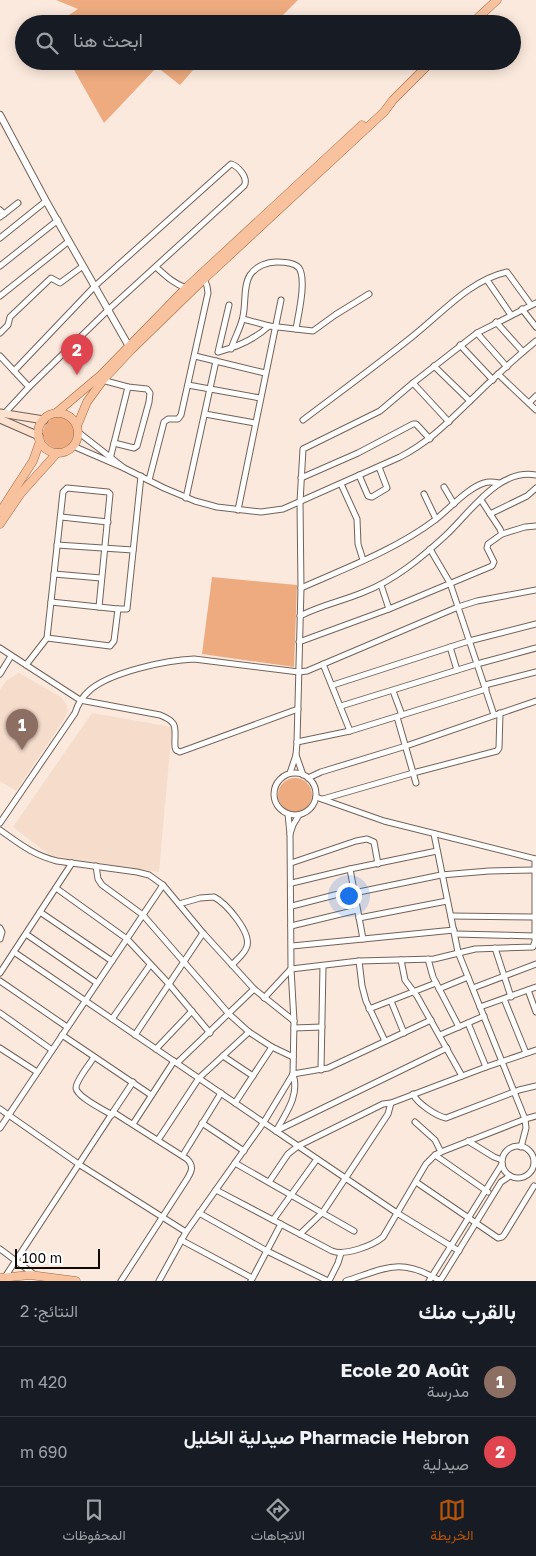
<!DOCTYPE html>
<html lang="ar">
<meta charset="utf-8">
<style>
:root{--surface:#171b24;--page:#242831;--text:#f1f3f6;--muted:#9ea1a6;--line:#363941;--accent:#b45309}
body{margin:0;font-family:"Golos Text",Vazirmatn,sans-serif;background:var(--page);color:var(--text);direction:rtl}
.scale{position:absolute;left:15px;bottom:12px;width:85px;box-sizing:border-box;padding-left:5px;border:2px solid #100a07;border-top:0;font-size:14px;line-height:18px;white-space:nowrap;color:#100a07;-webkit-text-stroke:4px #fff;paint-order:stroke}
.you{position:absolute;left:348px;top:895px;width:18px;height:18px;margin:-12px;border:4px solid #fff;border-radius:50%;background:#1a73e8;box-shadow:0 0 0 8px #1a73e833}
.badge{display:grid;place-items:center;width:32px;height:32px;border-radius:50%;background:var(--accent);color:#fff;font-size:16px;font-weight:700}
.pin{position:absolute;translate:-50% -41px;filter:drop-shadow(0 1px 2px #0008)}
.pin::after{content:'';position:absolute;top:26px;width:18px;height:15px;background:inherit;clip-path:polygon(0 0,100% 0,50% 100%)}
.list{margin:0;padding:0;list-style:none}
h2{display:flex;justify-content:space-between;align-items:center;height:65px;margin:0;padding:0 20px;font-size:21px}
h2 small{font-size:16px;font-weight:400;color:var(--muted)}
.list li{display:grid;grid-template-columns:32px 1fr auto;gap:15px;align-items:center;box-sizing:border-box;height:70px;padding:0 20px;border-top:1px solid var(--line)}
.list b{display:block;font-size:19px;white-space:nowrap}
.list p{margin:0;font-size:16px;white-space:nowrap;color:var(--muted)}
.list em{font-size:16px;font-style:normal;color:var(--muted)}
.icon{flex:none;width:28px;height:28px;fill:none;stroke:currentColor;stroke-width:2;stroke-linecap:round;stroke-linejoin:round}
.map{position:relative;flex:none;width:536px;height:1281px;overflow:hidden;direction:ltr}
.search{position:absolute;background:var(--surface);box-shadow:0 2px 12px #0003;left:15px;right:15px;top:15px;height:55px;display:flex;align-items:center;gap:12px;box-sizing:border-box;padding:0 18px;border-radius:28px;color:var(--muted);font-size:19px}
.sheet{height:205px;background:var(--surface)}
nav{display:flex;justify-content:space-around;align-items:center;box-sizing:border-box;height:70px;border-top:1px solid var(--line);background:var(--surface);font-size:14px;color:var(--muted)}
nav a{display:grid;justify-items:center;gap:2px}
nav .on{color:var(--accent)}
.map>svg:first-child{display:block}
</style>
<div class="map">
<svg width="536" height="1281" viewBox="0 0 536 1281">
<rect width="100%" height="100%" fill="#fce9dd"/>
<g fill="#f5dccb">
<path d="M19 673 61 697 66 704 68 711 64 719 16 791 0 781V690L6 681Z"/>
<path d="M92 713 172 727 159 872 51 856 13 827Z"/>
</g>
<g fill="#eeab7f">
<path d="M56 0H298L274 24H55L78 9Z"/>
<path d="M69 61H201L180 85 157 67 104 123Z"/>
<circle cx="59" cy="433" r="16"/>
<path d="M212 577 297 585 294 667 202 654Z"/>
<circle cx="295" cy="795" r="17"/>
</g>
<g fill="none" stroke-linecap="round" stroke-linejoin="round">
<defs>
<g id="minor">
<path d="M0 210 4 214 0 217"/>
<path d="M4 214 18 203"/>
<path d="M0 238 46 201"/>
<path d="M0 266 58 220"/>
<path d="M156 267C166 276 173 283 186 288"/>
<path d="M487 280 511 315"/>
<path d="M0 296 69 241"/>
<path d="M229 305 218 352C237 347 254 340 269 326"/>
<path d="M522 309 536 327"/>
<path d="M243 319 269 326 313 331 335 315 369 294"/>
<path d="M496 322 523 352"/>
<path d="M0 333 8 325 10 317 51 278 60 283 83 266"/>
<path d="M477 333 507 367"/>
<path d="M460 345 493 380"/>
<path d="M231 349C234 339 242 325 243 316 246 304 243 286 250 275 256 266 267 262 277 262 283 262 295 263 299 268 307 280 298 316 296 329"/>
<path d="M0 356 29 387"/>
<path d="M195 356 265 373"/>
<path d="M434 366 470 401"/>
<path d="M498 374 536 410"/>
<path d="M102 380 128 387 147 389 150 393 149 402 137 446 134 448 114 443"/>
<path d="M413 383 449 422"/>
<path d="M188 385 260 398"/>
<path d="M529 403 536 396"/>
<path d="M205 414 255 423"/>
<path d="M2 416 29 387 108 310 244 186C249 178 238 166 231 164L95 286 14 371"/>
<path d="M303 420C340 392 377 365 413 336 441 314 470 280 507 272L531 305"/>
<path d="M73 446 124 468 78 432"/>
<path d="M110 459 128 387"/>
<path d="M124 468 164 488 195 501 217 507 261 512 283 509 400 457C429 442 447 423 470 401 491 380 513 360 536 341"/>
<path d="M359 475 368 496 372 497 387 488 379 467"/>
<path d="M301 478 358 453 413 424H416L430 439"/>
<path d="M149 480 164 422 168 419H178L181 415 208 293 207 286 203 276"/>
<path d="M341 484 357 519 358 544 363 560"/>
<path d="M444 487 454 504"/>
<path d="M424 494 436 519"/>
<path d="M186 498 216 361"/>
<path d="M238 510 281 300"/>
<path d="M490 514 527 496 536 488"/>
<path d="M61 517 108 522"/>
<path d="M502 534 525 527 536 526"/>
<path d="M57 545 133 550"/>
<path d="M430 549 450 583 494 715"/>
<path d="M54 574 101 578"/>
<path d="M381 585 389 609"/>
<path d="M301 588C346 568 395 550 435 520 448 510 469 487 484 483 489 481 494 482 499 483"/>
<path d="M51 602 118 609H127L141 476"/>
<path d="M300 616C321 605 343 601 364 592 395 580 421 558 445 536 470 513 498 468 536 475"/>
<path d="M47 638 63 492 67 488 108 492 110 494 99 607"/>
<path d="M299 642 389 609 492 566 494 562 487 548 488 544 502 534 500 529 481 500"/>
<path d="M450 647 457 670"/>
<path d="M0 648 80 700 160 715C180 723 174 728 175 747L176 750 180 752 298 709"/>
<path d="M323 664 350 731"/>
<path d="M26 665 47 638 110 646 114 641 118 609"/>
<path d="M0 674 11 656"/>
<path d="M333 685 469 641 536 624"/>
<path d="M485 685 536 672"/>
<path d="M393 691 402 715"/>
<path d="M341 706 477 664 536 648"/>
<path d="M397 717 416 783"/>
<path d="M297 742 350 731 486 689"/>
<path d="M296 755 303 775"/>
<circle cx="295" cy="794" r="21"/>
<path d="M290 773 296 755 297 742 301 588 300 502 303 449 380 411 413 383 477 333 536 303"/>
<path d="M308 778 321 772 406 746 536 701"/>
<path d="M316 797 384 821 536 859"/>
<path d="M323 799 413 773 497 751 499 748 500 713"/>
<path d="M288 814 290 834 293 825 299 815"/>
<path d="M0 823 75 713C78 703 82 697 90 690 111 672 167 660 194 659L299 672 307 671 458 607 477 601 536 590"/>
<path d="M0 830C20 844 33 855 57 861L137 872 149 875 163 885 203 933 254 989 294 1021"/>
<path d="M290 834 291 969 294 1021 293 1074 328 1068 431 1020"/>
<path d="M434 834 458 952 525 1119 526 1128 521 1147"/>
<path d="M291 863 356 841 367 839 374 842 378 864"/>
<path d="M96 866 98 879 102 885 143 915 229 1014 249 1032 272 1047 293 1057"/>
<path d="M350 869 363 939"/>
<path d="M292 883 350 869 437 851"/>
<path d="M56 888 127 939 169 984 210 1033"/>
<path d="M354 893 441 875 489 871 535 870"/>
<path d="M179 904 200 898 214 897C226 903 251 932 247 946 245 954 237 959 232 965"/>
<path d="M292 906 354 890"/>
<path d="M40 912 112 961"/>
<path d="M451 916 535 917"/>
<path d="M359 918 447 901"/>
<path d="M291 926 357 910"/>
<path d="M0 928 2 932 0 939"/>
<path d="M26 934 97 983"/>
<path d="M455 934 535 936"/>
<path d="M292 946 454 930"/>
<path d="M495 948 511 997"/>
<path d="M14 952 298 1146 397 1213 459 1251"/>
<path d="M428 959 433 977 459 1027"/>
<path d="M401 960 405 980 417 996 462 1076"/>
<path d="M359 961 362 986 366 1001 385 1041"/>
<path d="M0 973 72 863"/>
<path d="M0 981 67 1027"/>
<path d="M473 988 536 964"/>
<path d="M439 989 468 977"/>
<path d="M528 990 536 1012"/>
<path d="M264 998 291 969 359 961 434 959 475 949 533 947 535 941V859"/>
<path d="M504 999 526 1053"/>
<path d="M391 1001 404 1033"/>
<path d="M480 1007 536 987"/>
<path d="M369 1009 436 983"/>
<path d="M0 1013 52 1050"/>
<path d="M112 1019 150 965"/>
<path d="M468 1023 486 1067"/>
<path d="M294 1028 322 1027"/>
<path d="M62 1035 151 1095"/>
<path d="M135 1035 203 933"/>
<path d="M440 1035 484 1016"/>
<path d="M0 1048 37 1072"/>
<path d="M156 1049 192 1011"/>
<path d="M223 1056 253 1076"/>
<path d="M94 1057C90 1064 76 1080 76 1088 77 1097 104 1110 112 1115"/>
<path d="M177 1063 254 989"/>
<path d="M321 1070 323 966"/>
<path d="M413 1094C417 1103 436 1116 446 1118L519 1090 536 1086"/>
<path d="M235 1103 272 1047"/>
<path d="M391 1103 486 1067 536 1050"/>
<path d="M0 1109 80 1165 186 1232"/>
<path d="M113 1112 133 1082"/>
<path d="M415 1122 435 1140 441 1152"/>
<path d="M202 1123 244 1151"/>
<path d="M133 1124 174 1061"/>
<path d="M0 1128 163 885"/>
<path d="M276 1131 447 1048"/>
<path d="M276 1131C286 1113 300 1095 293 1074"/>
<path d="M158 1140 199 1078 249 1032"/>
<path d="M468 1141 494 1157 502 1160"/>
<circle cx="518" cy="1162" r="16"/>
<path d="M183 1155 221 1093"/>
<path d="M435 1155 488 1192"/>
<path d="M235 1163 354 1231"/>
<path d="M269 1182 288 1154 298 1146 383 1104 391 1103 388 1114 323 1212 300 1234"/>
<path d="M416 1182 498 1238 502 1237 504 1235 534 1186"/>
<path d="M216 1190 332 1251C345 1256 372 1246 383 1237L426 1164 435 1155 441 1152 525 1119 536 1116"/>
<path d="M199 1213 267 1251 328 1281"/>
<path d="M273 1220 317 1159"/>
<path d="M181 1240 252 1278"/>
<path d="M0 1249 35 1275"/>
<path d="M5 1277 113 1112 187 1159C194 1166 192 1171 187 1179L121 1281"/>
<path d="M159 1281 186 1232 264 1122 293 1074"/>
<path d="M251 1281 281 1224"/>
<path d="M329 1281 338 1263 341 1253"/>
<path d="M346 1281C386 1268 401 1257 440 1281L501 1182 510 1176"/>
<path d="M429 1281 502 1164"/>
</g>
<path id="tertiary" d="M0 115 46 201 131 350"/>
<g id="secondary">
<path d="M0 413 44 420"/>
<path d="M0 419 39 436"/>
</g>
<g id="primary">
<path d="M471 24 497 0"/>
<path d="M56 413 101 375 186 288 362 125"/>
<circle cx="58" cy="433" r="20"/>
<path d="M77 426 87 402 103 380 131 350 204 279 384 112 393 100 432 61"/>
<path d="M0 512 33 461 40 441"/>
<path d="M0 524 21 493 57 453"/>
<path d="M0 1278 30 1275 76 1281"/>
</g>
</defs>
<use href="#minor" stroke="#726258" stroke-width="7"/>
<use href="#tertiary" stroke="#726258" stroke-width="8"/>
<use href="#secondary" stroke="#726258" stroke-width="9"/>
<use href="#primary" stroke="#a3683e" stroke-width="9"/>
<use href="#minor" stroke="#fff" stroke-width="5"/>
<use href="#tertiary" stroke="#fff" stroke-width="6"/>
<use href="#secondary" stroke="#fbe1ce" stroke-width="7"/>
<use href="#primary" stroke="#f7c29d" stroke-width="8"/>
</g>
</svg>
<div class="scale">100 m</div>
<div class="you"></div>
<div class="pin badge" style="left:22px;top:750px;background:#8d6e63">1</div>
<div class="pin badge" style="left:77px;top:375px;background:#e0444e">2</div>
<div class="search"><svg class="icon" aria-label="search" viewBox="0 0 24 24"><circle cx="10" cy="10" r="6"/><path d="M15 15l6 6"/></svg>ابحث هنا</div>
</div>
<section class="sheet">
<h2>بالقرب منك<small>النتائج: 2</small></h2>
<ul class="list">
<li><span class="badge" style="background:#8d6e63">1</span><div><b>Ecole 20 Août</b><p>مدرسة</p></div><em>420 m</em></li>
<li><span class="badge" style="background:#e0444e">2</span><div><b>Pharmacie Hebron صيدلية الخليل</b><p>صيدلية</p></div><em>690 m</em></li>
</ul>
</section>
<nav>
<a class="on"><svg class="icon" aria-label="map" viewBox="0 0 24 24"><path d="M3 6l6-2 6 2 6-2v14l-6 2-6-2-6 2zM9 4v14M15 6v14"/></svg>الخريطة</a>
<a><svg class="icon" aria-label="directions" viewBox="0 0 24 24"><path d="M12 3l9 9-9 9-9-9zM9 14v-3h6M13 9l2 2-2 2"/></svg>الاتجاهات</a>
<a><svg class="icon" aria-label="saved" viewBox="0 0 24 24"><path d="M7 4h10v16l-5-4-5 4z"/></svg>المحفوظات</a>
</nav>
